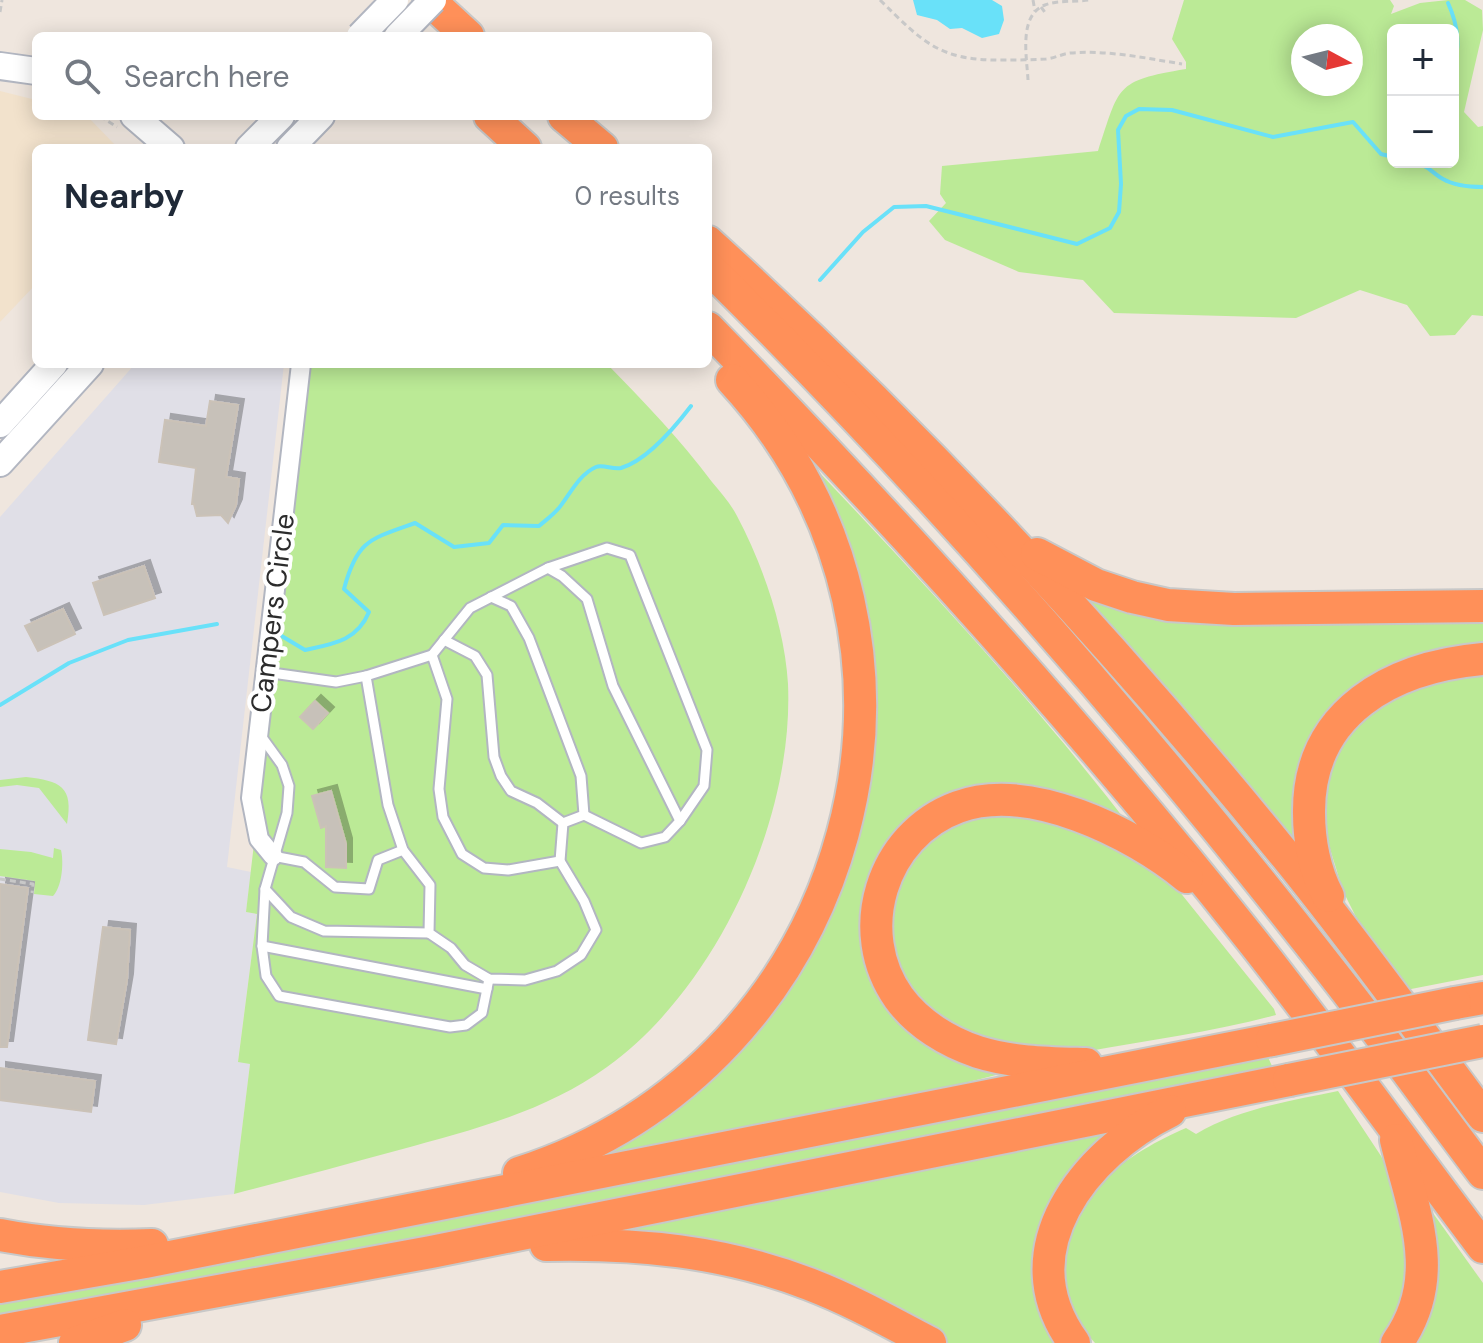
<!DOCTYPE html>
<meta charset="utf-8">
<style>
:root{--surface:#fff;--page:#f6f6f7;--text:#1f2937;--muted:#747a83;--line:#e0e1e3}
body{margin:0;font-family:"DM Sans",sans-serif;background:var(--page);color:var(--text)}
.controls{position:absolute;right:24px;top:24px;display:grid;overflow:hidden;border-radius:12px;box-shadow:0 4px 20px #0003}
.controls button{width:72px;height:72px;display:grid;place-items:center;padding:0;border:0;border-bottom:2px solid var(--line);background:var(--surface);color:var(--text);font:40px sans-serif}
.compass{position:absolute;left:1291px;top:24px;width:72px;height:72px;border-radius:50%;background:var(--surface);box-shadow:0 4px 20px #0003;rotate:97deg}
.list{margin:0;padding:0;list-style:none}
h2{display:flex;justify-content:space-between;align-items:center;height:104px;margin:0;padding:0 32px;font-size:34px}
h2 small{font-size:26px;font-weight:400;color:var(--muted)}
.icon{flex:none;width:44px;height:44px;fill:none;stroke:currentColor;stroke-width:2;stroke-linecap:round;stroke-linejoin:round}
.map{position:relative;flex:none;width:1483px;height:1343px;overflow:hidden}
.search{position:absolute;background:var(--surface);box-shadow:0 4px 20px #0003;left:32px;top:32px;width:680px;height:88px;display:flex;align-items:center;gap:20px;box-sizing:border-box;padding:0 28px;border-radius:12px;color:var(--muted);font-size:30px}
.panel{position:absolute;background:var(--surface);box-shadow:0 4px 20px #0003;left:32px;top:144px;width:680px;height:224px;border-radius:12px}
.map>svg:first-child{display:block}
</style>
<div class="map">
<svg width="1483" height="1343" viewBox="0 0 1483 1343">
<defs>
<filter id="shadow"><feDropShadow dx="6" dy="-6" stdDeviation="0" flood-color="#0004"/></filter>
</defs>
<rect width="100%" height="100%" fill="#efe6de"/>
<path fill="#e0dfe7" d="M135 364H284L227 867 251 872 246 912 257 914 238 1061 250 1064 234 1194 144 1205 59 1203 0 1192V517Z"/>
<path fill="#f2e2cc" d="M0 91 36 100V116H87L118 148H36V284L0 322Z"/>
<g fill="#bbea96" fill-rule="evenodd">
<path d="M1184 0H1390L1394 6 1391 14 1420 3 1448 0H1465L1482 10 1483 30 1464 112 1478 127 1483 126V316L1472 315 1455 335 1430 336 1407 305 1360 290 1296 318 1114 313 1083 280 1019 272 945 240 929 221 946 203 940 194 942 166 1098 151C1120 86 1114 81 1186 69V62L1172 39ZM1393 30H1453V162H1393ZM1303 36H1351V84H1303Z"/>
<path d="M310 364H607C644 402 681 440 712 482 721 493 731 504 737 516 763 565 785 629 788 684 794 819 717 988 607 1067 545 1112 471 1130 399 1150 344 1165 289 1180 234 1194L250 1064 238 1062 257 914 246 912Z"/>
<path d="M798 450C914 572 1030 696 1133 830L1062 800 910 829 877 973 1004 1073 941 1089 570 1162 784 982 865 695Z"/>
<path d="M1052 567 1112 591 1483 611V650L1327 723 1305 861Z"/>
<path d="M1483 668V975L1406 990 1358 921 1343 891 1323 826 1321 793 1345 732 1395 691Z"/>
<path d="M26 777C60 781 74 786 67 824L39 788 17 785 0 787V780Z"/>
<path d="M984 811 1053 816 1153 867 1179 891 1274 1009 1276 1015C1214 1032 1148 1040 1084 1052L1077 1047 1054 1051 1017 1047 946 1026 912 994 891 950 892 895 922 842Z"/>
<path d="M54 848 61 850C64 863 62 887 53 896L34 894 35 881 0 876V849L31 852 53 858Z"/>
<path d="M1266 1053 1272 1066 1282 1068 0 1322V1298Z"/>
<path d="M1338 1091 1381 1156 1399 1191 1415 1288 1386 1343H1095C1078 1325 1070 1306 1065 1282 1050 1206 1125 1154 1186 1128L1196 1134C1238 1109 1290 1101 1338 1091Z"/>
<path d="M1145 1124 1052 1217 1066 1343H947L905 1322 606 1232Z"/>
<path d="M1430 1209 1483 1283V1343H1412Z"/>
</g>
<path fill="#69e1f9" d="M913 0H992L1002 6 1004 20 999 34 982 38 962 28 950 29 937 20 917 15Z"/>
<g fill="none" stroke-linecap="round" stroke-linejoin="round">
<g stroke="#69e1f9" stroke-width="4">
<path d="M1448 3C1459 27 1460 47 1453 72"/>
<path d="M1415 162C1428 165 1432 173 1443 179 1455 186 1470 187 1483 187"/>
<path d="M820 280 863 232 894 207 926 206 1077 244 1110 228 1119 212 1121 184 1118 130 1126 116 1139 109 1172 110 1273 137 1353 122 1381 154 1393 157"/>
<path d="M280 635 305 650C333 644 357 641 369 612L344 589C357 540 370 539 415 523L454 547 489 543 503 525 539 526C547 519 556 513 562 504 571 492 580 474 596 467 603 464 613 470 621 468 648 460 675 427 691 406"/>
<path d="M0 705 69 663 128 640 217 624"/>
</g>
</g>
<g fill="#c7c1b9" stroke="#cbc2b7" stroke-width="2" filter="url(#shadow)">
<path d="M210 401 238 405 226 477 239 479 236 505 228 523 221 515 197 516 194 504H192L196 468 159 462 165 420 206 426Z"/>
<path d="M144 566 155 598 104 615 93 583Z"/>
<path d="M63 609 75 634 38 651 25 626Z"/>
<path d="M315 701 328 713 313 729 300 717Z"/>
<path d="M331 791 346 844V868L326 867V826L321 828 312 796Z"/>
<path d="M0 884 28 888 7 1047H0Z"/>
<path d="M103 927 130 930 127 980 116 1044 88 1040Z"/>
<path d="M0 1068 95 1081 91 1112 0 1100Z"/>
</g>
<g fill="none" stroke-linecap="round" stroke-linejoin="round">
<defs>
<g id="lane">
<path d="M607 548 630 555 707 750 704 786 680 821 665 837 641 843 584 815 563 823 560 861 584 901 596 930 581 955 557 971 525 980 489 979 465 965 451 948 429 933 430 885 403 850 388 805 366 676 432 655 470 608 548 568Z"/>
<path d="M548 568 562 576 587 599 613 686 680 821"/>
<path d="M491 597 511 606 529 638 581 776 584 815"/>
<path d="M444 640 475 656 487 675 494 757 501 776 511 791 537 803 563 823"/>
<path d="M432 655 447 699 439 789 443 817 462 854 484 868 508 870 560 861"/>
<path d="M265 672 336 682 366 676"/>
<path d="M261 736 282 765 289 786 287 813 265 889 262 946 266 976 279 996 450 1027 466 1025 482 1013 489 979"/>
<path d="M273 856 304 862 335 887 369 889 378 860 403 850"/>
<path d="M265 889 291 917 324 931 429 933"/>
<path d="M262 946 487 989"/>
</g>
<path id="street" d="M273 856 259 839 251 798 301 364"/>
<g id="secondary">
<path d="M0 66 36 71"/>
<path d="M134 116 171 148"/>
<path d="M249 148 281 116"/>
<path d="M290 148 321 116"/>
<path d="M0 424 54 364"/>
<path d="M0 463 90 364"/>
</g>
<g id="highway">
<path d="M429 0 468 36"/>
<path d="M490 116 525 148"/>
<path d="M564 116 602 148"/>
<path d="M708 242C917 432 1108 637 1286 856 1355 941 1418 1029 1483 1116"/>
<path d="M708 267C932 488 1140 727 1334 975 1385 1040 1433 1107 1483 1173"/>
<path d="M708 328C898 523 1081 725 1250 938 1330 1039 1405 1144 1483 1247"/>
<path d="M1037 554 1096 585 1132 597 1168 605 1234 609 1483 606"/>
<path d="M1328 896C1315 872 1309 841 1309 813 1308 711 1393 667 1483 659"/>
<path d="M1455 1003 1483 998"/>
<path d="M1086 1064C1050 1063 1013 1063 978 1052 948 1042 918 1024 899 998 852 932 881 835 958 807 1029 781 1132 832 1187 877"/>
<path d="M1396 1140C1413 1211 1444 1277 1397 1343"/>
<path d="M519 1173C856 1065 974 642 732 380"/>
<path d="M0 1235C51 1245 100 1247 152 1245"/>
<path d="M546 1245C638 1243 723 1251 809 1284 851 1300 890 1322 930 1343"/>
<path d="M0 1287 145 1262 1272 1040"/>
<path d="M0 1331 431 1252 1289 1080"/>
<path d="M75 1343 125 1325"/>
<path d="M1074 1343C1007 1251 1084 1153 1170 1111"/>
</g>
</defs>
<use href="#lane" stroke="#b2b6c1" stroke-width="13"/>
<use href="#street" stroke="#b2b6c1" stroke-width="22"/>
<use href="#secondary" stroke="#b2b6c1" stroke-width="30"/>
<use href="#highway" stroke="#c8c8c8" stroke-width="36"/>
<g stroke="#c8c8c8" stroke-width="3" stroke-dasharray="6 4" stroke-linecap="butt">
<path d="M880 0C923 42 939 61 1003 60 1017 60 1032 60 1046 59 1055 58 1062 54 1070 53 1108 50 1145 58 1182 64"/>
<path d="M1033 0 1035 11"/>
<path d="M1041 7 1047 15"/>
<path d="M0 12 2 0"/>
<path d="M1028 80C1027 58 1018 15 1045 5 1058 0 1075 2 1089 0"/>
<path d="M100 116 117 127"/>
<path d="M0 879 33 884 32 893"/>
</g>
<use href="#lane" stroke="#fff" stroke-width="9"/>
<use href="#street" stroke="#fff" stroke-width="18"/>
<use href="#secondary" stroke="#fff" stroke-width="26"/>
<use href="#highway" stroke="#ff9059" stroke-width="32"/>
<defs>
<g id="secondary-bridge">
<path d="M360 36 395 0"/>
<path d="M398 36 433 0"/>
</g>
<g id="highway-bridge">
<path d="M1272 1040 1455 1003"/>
<path d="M1289 1080 1483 1041"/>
</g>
</defs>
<use href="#secondary-bridge" stroke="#b2b6c1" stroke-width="30" stroke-linecap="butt"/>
<use href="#highway-bridge" stroke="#c8c8c8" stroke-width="36" stroke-linecap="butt"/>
<use href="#secondary-bridge" stroke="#fff" stroke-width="26"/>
<use href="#highway-bridge" stroke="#ff9059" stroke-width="32"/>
</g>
<g text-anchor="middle" stroke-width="8" stroke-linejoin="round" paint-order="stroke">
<g font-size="28" fill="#2c2c2c" stroke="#fff">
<text transform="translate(272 613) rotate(-83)" y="10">Campers Circle</text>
</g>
</g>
</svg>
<div class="controls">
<button>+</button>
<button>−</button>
</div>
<svg class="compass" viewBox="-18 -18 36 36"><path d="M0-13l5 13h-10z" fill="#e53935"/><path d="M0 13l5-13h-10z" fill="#747a83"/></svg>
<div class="search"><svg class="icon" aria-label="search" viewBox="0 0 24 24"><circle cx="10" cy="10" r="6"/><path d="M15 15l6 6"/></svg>Search here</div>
<section class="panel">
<h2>Nearby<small>0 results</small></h2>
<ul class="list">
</ul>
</section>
</div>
